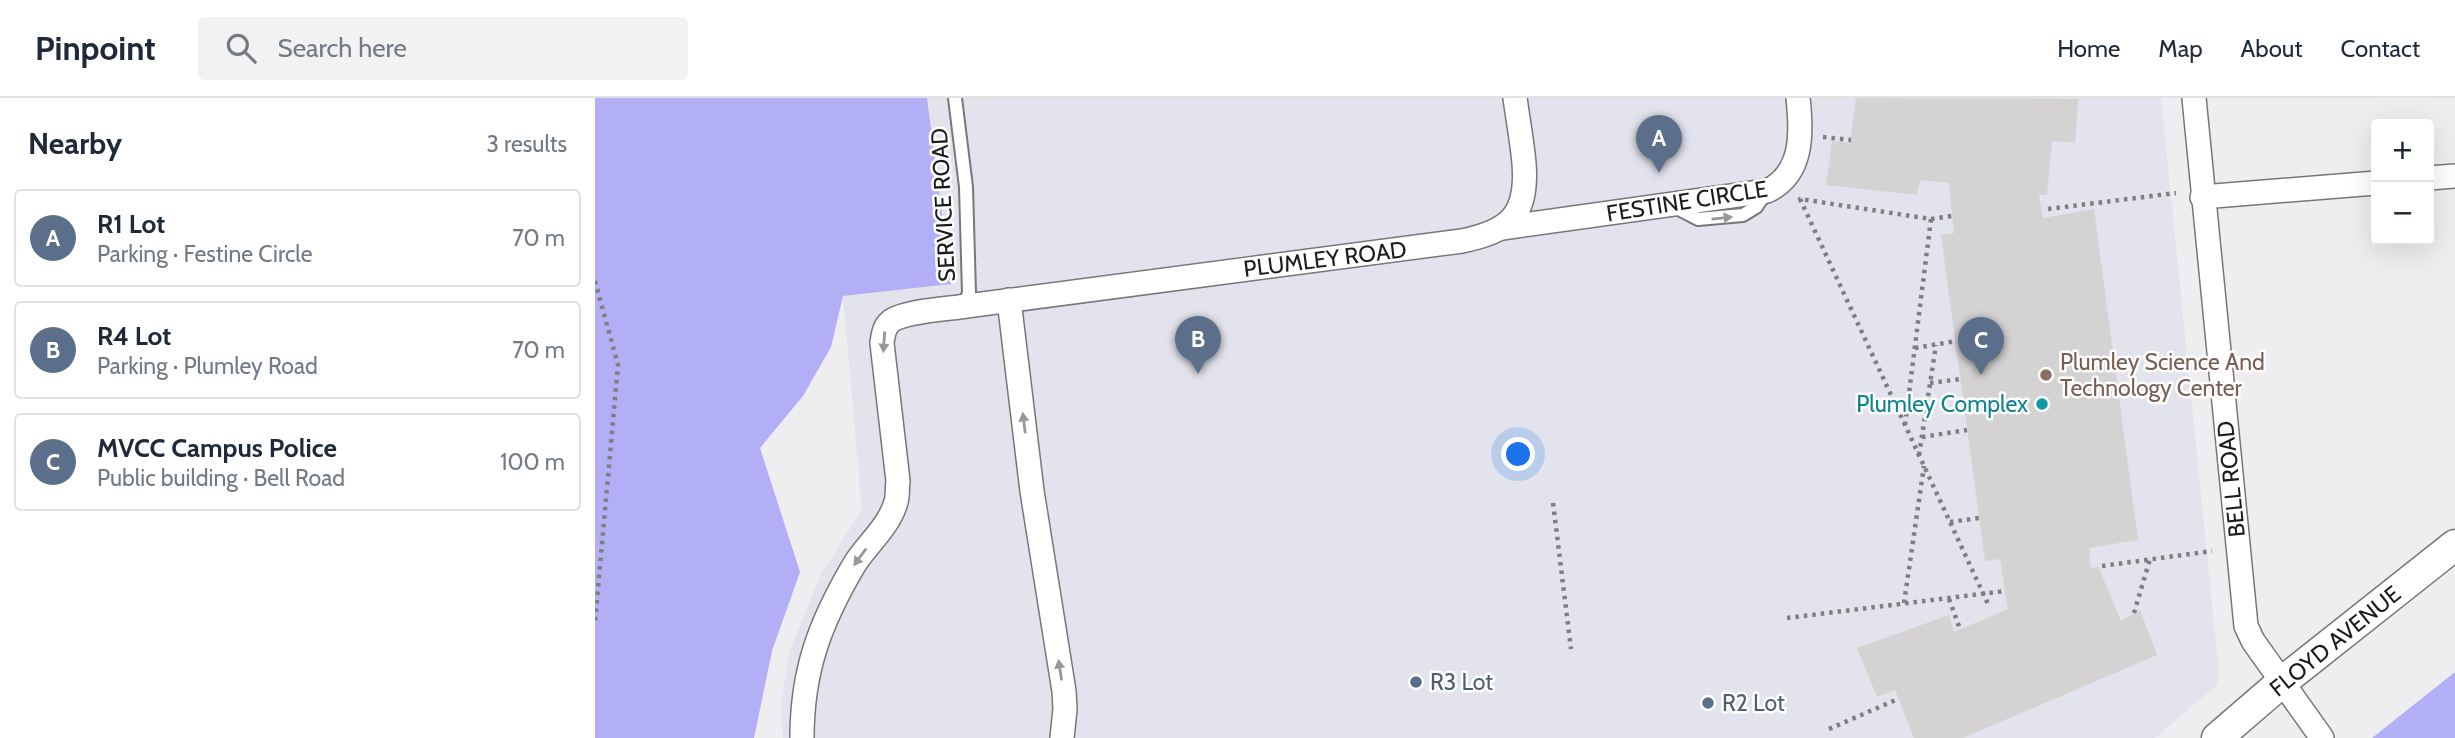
<!DOCTYPE html>
<meta charset="utf-8">
<style>
:root{--surface:#fff;--page:#f2f2f3;--text:#1f2937;--muted:#747a83;--line:#e0e1e3;--accent:#336f5a}
body{margin:0;font-family:Cabin,sans-serif;background:var(--page);color:var(--text)}
.controls{position:absolute;right:21px;top:21px;display:grid;overflow:hidden;border-radius:7px;box-shadow:0 7px 28px #0002}
.controls button{width:63px;height:63px;display:grid;place-items:center;padding:0;border:0;border-bottom:2px solid var(--line);background:var(--surface);color:var(--text);font:35px sans-serif}
.you{position:absolute;left:924px;top:357px;width:24px;height:24px;margin:-18px;border:5px solid #fff;border-radius:50%;background:#1a73e8;box-shadow:0 0 0 10px #1a73e833}
.badge{display:grid;place-items:center;width:46px;height:46px;border-radius:50%;background:var(--accent);color:#fff;font-size:23px;font-weight:700}
.pin{position:absolute;translate:-50% -58px;filter:drop-shadow(0 2px 4px #0008)}
.pin::after{content:'';position:absolute;top:37px;width:24px;height:21px;background:inherit;clip-path:polygon(0 0,100% 0,50% 100%)}
.list{margin:0;padding:0;list-style:none}
h2{display:flex;justify-content:space-between;align-items:center;height:91px;margin:0;padding:0 28px;font-size:30px}
h2 small{font-size:23px;font-weight:400;color:var(--muted)}
.list li{display:grid;grid-template-columns:46px 1fr auto;gap:21px;align-items:center;box-sizing:border-box;height:98px;margin:0 14px 14px;padding:0 14px;border:2px solid var(--line);border-radius:7px}
.list b{display:block;font-size:26px;white-space:nowrap}
.list p{margin:0;font-size:23px;white-space:nowrap;color:var(--muted)}
.list em{font-size:23px;font-style:normal;color:var(--muted)}
.icon{flex:none;width:38px;height:38px;fill:none;stroke:currentColor;stroke-width:2;stroke-linecap:round;stroke-linejoin:round}
.map{position:relative;flex:none;width:1860px;height:640px;overflow:hidden}
header{display:flex;align-items:center;gap:42px;box-sizing:border-box;height:98px;padding:0 35px;background:var(--surface);border-bottom:2px solid var(--line)}
header strong{font-size:33px}
nav{display:flex;gap:38px;margin-inline-start:auto;font-size:24px}
.search{width:490px;height:63px;background:var(--page);display:flex;align-items:center;gap:18px;box-sizing:border-box;padding:0 24px;border-radius:7px;color:var(--muted);font-size:26px}
main{display:flex}
aside{flex:1;background:var(--surface)}
.map>svg:first-child{display:block}
</style>
<header>
<strong>Pinpoint</strong>
<div class="search"><svg class="icon" aria-label="search" viewBox="0 0 24 24"><circle cx="10" cy="10" r="6"/><path d="M15 15l6 6"/></svg>Search here</div>
<nav><a>Home</a><a>Map</a><a>About</a><a>Contact</a></nav>
</header>
<main>
<aside>
<h2>Nearby<small>3 results</small></h2>
<ul class="list">
<li><span class="badge" style="background:#5c6f8a">A</span><div><b>R1 Lot</b><p>Parking · Festine Circle</p></div><em>70 m</em></li>
<li><span class="badge" style="background:#5c6f8a">B</span><div><b>R4 Lot</b><p>Parking · Plumley Road</p></div><em>70 m</em></li>
<li><span class="badge" style="background:#5c6f8a">C</span><div><b>MVCC Campus Police</b><p>Public building · Bell Road</p></div><em>100 m</em></li>
</ul>
</aside>
<div class="map">
<svg width="1860" height="640" viewBox="0 0 1860 640">
<rect width="100%" height="100%" fill="#eeeef0"/>
<path fill="#e2e3ec" d="M332 0H1566L1624 576 1622 587 1560 640H188L186 606 194 554 226 476 267 412 248 198 356 186Z"/>
<g fill="#b2aff6">
<path d="M0 0H332L356 186 248 198 236 249 208 298 165 350 205 474 177 553 159 640H0Z"/>
<path d="M1860 574V640H1777Z"/>
</g>
<path fill="#d4d2d2" d="M1261 0 1483 1 1480 45 1457 43 1452 97H1444L1448 120 1499 111 1543 442 1494 450 1496 471 1503 468 1526 523 1545 512 1562 557 1368 640H1319L1300 592 1282 599 1262 550 1354 517 1359 534 1413 511 1405 461 1390 463 1346 137 1359 135 1354 85 1325 82 1322 97 1231 87 1237 43 1255 45Z"/>
<g fill="none" stroke-linecap="round" stroke-linejoin="round">
<defs>
<g id="service">
<path d="M360 0 371 89 374 195 371 203 364 208"/>
<path d="M1076 107 1103 121 1148 117 1161 109 1172 93"/>
</g>
<g id="minor">
<path d="M1599 0 1651 528 1658 543 1727 640"/>
<path d="M1834 80 1860 78"/>
<path d="M1607 99 1781 85"/>
<path d="M907 130 1172 93C1208 76 1207 36 1203 0"/>
<path d="M414 202 437 393 469 593 470 611 467 640"/>
<path d="M207 640C207 572 225 525 259 467 272 446 294 429 301 404 303 398 302 389 303 383L287 245C288 238 289 229 295 224 306 214 348 211 364 209L867 143C916 133 933 116 929 65 927 43 923 22 920 0"/>
</g>
<path id="tertiary" d="M1622 640 1687 584 1860 447"/>
</defs>
<use href="#service" stroke="#777779" stroke-width="16"/>
<use href="#minor" stroke="#777779" stroke-width="26"/>
<use href="#tertiary" stroke="#777779" stroke-width="33"/>
<g stroke="#7f7f80" stroke-width="4.5" stroke-dasharray="3.5 5" stroke-linecap="butt">
<path d="M1228 39 1256 42"/>
<path d="M1453 111 1581 95"/>
<path d="M1336 121 1357 118"/>
<path d="M0 183 23 267 0 524"/>
<path d="M1320 250 1361 243"/>
<path d="M1335 285 1366 281"/>
<path d="M1310 327 1336 121 1205 101 1310 327 1393 506"/>
<path d="M1327 339 1372 332"/>
<path d="M1324 357 1341 247"/>
<path d="M958 405 976 551"/>
<path d="M1355 424 1384 420"/>
<path d="M1507 468 1617 453"/>
<path d="M1354 501 1365 531"/>
<path d="M1309 505 1329 368"/>
<path d="M1539 515 1555 461"/>
<path d="M1192 520 1410 493"/>
<path d="M1234 631 1303 601"/>
</g>
<use href="#service" stroke="#fff" stroke-width="12"/>
<use href="#minor" stroke="#fff" stroke-width="23"/>
<use href="#tertiary" stroke="#fff" stroke-width="30"/>
</g>
<defs><path id="oneway-solid" d="M-6-.8H1V-3.2L6.5 0L1 3.2V.8H-6Z" transform="scale(1.75)"/></defs>
<g fill="#989899">
<use href="#oneway-solid" transform="translate(1127 120) rotate(-6)"/>
<use href="#oneway-solid" transform="translate(289 244) rotate(94)"/>
<use href="#oneway-solid" transform="translate(429 325) rotate(-97)"/>
<use href="#oneway-solid" transform="translate(265 459) rotate(126)"/>
<use href="#oneway-solid" transform="translate(465 572) rotate(-99)"/>
</g>
<circle fill="#8d6e63" stroke="#fff" stroke-width="2.5" cx="1451" cy="277" r="7"/>
<circle fill="#0f9aa8" stroke="#fff" stroke-width="2.5" cx="1447" cy="306" r="7"/>
<g fill="#5c6f8a" stroke="#fff" stroke-width="2.5">
<circle cx="821" cy="584" r="7"/>
<circle cx="1113" cy="605" r="7"/>
</g>
<g text-anchor="middle" stroke-width="5" stroke-linejoin="round" paint-order="stroke">
<g font-size="23" fill="#1b1b1c" stroke="#fff">
<text transform="translate(1092 103) rotate(-9)" y="8">FESTINE CIRCLE</text>
<text transform="translate(348 107) rotate(-93)" y="8">SERVICE ROAD</text>
<text transform="translate(730 161) rotate(-7)" y="8">PLUMLEY ROAD</text>
<text transform="translate(1636 381) rotate(-96)" y="8">BELL ROAD</text>
<text transform="translate(1740 543) rotate(-39)" y="8">FLOYD AVENUE</text>
</g>
<g font-size="23" fill="#785e54" stroke="#fff" text-anchor="start">
<text x="1465" y="272">Plumley Science And<tspan x="1465" dy="26">Technology Center</tspan></text>
</g>
<g font-size="23" fill="#0d838f" stroke="#fff" text-anchor="end">
<text x="1433" y="314">Plumley Complex</text>
</g>
<g font-size="23" fill="#4e5e75" stroke="#fff" text-anchor="start">
<text x="835" y="592">R3 Lot</text>
<text x="1127" y="613">R2 Lot</text>
</g>
</g>
</svg>
<div class="controls">
<button>+</button>
<button>−</button>
</div>
<div class="you"></div>
<div class="pin badge" style="left:1064px;top:75px;background:#5c6f8a">A</div>
<div class="pin badge" style="left:603px;top:276px;background:#5c6f8a">B</div>
<div class="pin badge" style="left:1386px;top:277px;background:#5c6f8a">C</div>
</div>
</main>
